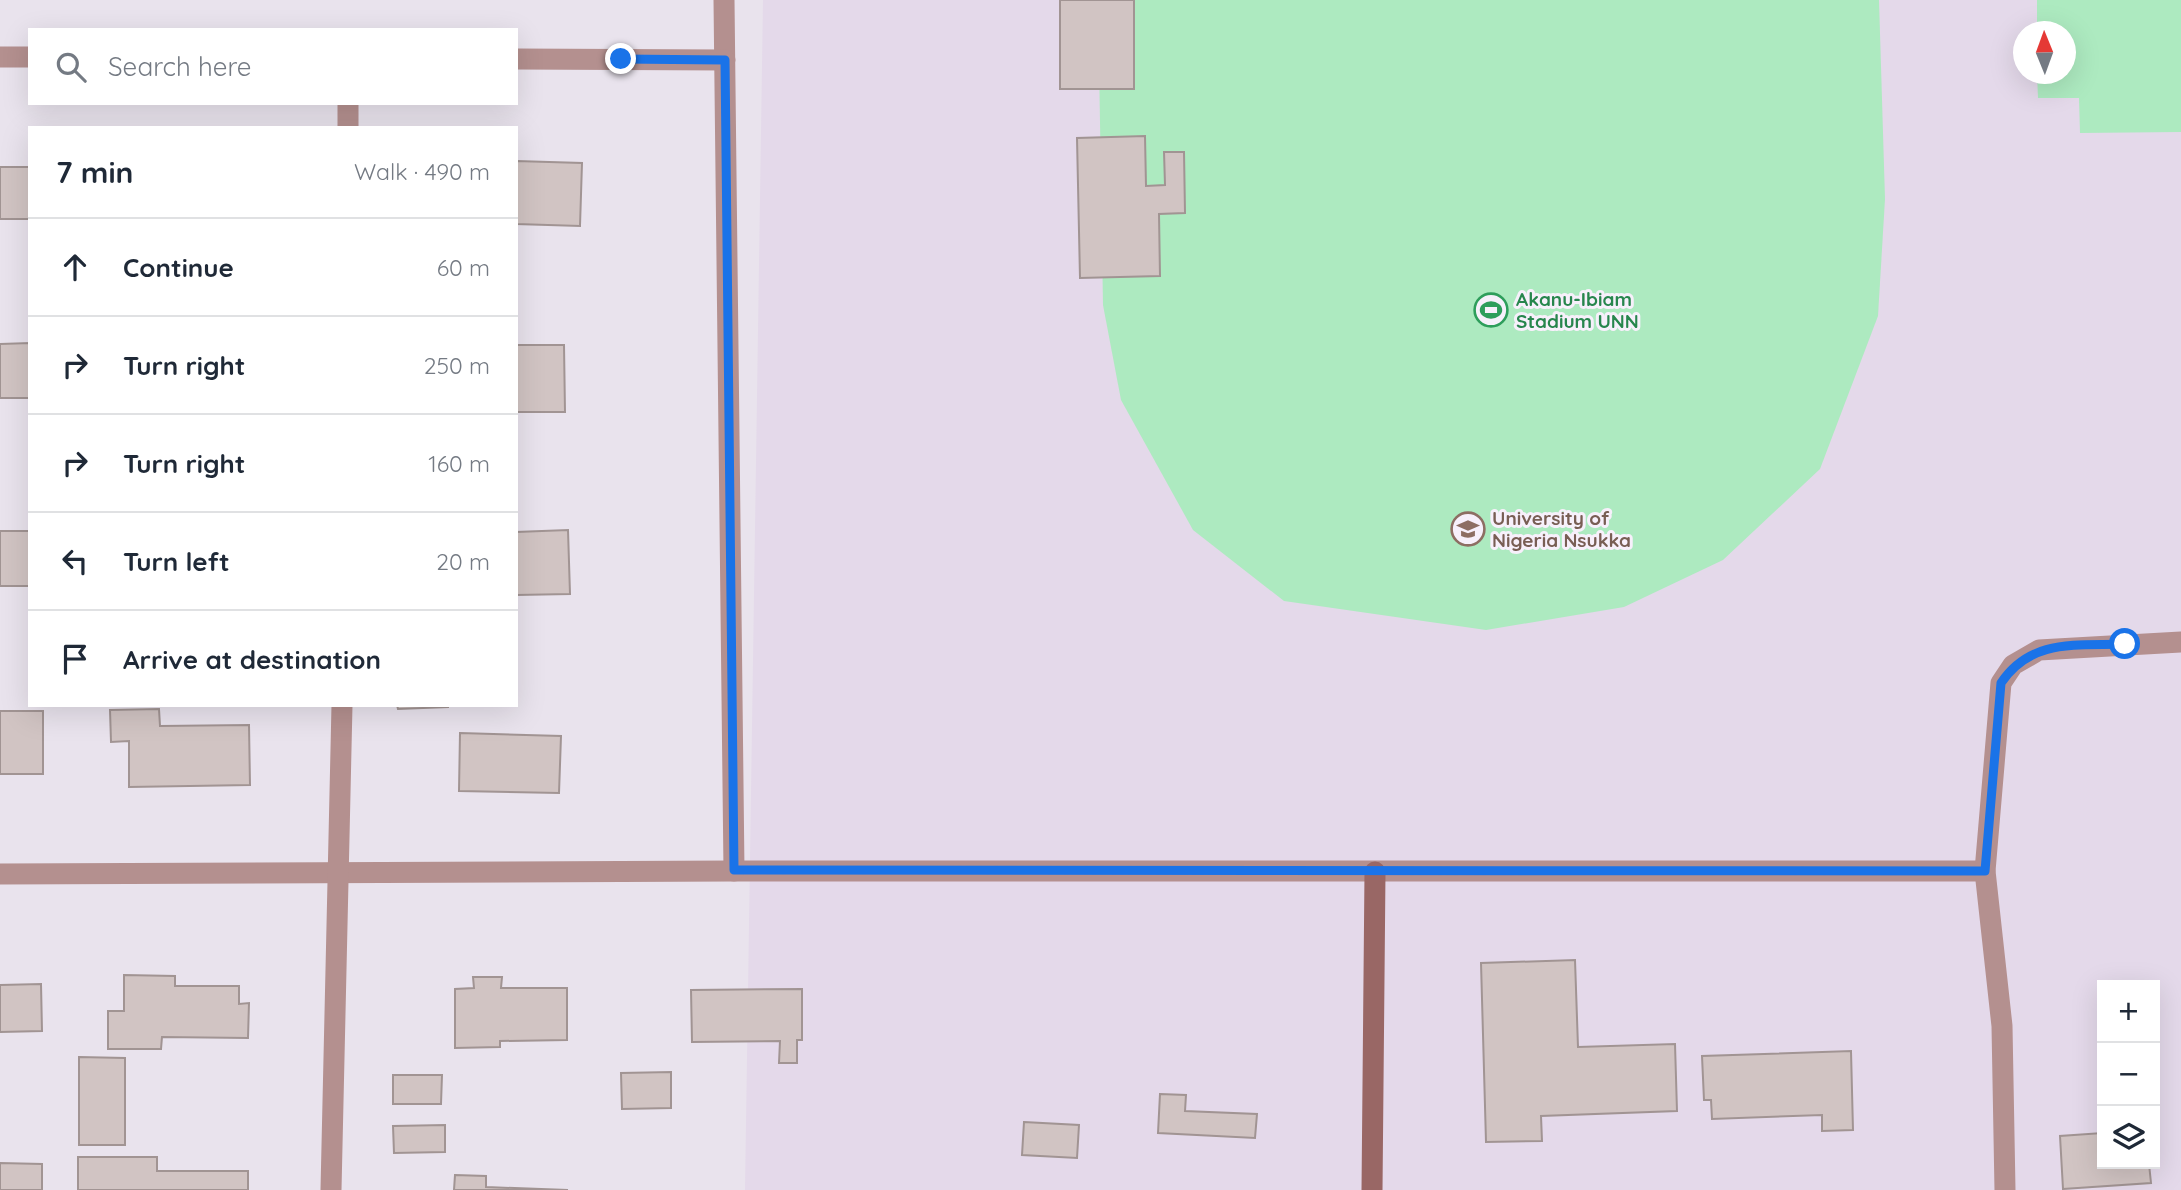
<!DOCTYPE html>
<meta charset="utf-8">
<style>
:root{--surface:#fff;--page:#f2f2f3;--text:#1f2937;--muted:#747a83;--line:#e0e1e3}
body{margin:0;font-family:Quicksand,sans-serif;background:var(--page);color:var(--text)}
.controls{position:absolute;right:21px;bottom:21px;display:grid;overflow:hidden;border-radius:0px;box-shadow:0 7px 28px #0002}
.controls button{width:63px;height:63px;display:grid;place-items:center;padding:0;border:0;border-bottom:2px solid var(--line);background:var(--surface);color:var(--text);font:35px sans-serif}
.compass{position:absolute;left:2013px;top:21px;width:63px;height:63px;border-radius:50%;background:var(--surface);box-shadow:0 7px 28px #0002;rotate:359deg}
.stop{position:absolute;width:21px;height:21px;margin:-16px;border:5px solid #1a73e8;border-radius:50%;background:#fff}
.stop.end{background:#1a73e8;border-color:#fff;box-shadow:0 2px 7px #0008}
.list{margin:0;padding:0;list-style:none}
h2{display:flex;justify-content:space-between;align-items:center;height:91px;margin:0;padding:0 28px;font-size:30px}
h2 small{font-size:23px;font-weight:400;color:var(--muted)}
.list li{display:grid;grid-template-columns:46px 1fr auto;gap:21px;align-items:center;box-sizing:border-box;height:98px;padding:0 28px;border-top:2px solid var(--line)}
.list b{display:block;font-size:26px;white-space:nowrap}
.list em{font-size:23px;font-style:normal;color:var(--muted)}
.icon{flex:none;width:38px;height:38px;fill:none;stroke:currentColor;stroke-width:2;stroke-linecap:round;stroke-linejoin:round}
.map{position:relative;flex:none;width:2181px;height:1190px;overflow:hidden}
.search{position:absolute;background:var(--surface);box-shadow:0 7px 28px #0002;left:28px;top:28px;width:490px;height:77px;display:flex;align-items:center;gap:18px;box-sizing:border-box;padding:0 24px;border-radius:0px;color:var(--muted);font-size:26px}
.panel{position:absolute;background:var(--surface);box-shadow:0 7px 28px #0002;left:28px;top:126px;width:490px;height:581px;border-radius:0px}
.map>svg:first-child{display:block}
</style>
<div class="map">
<svg width="2181" height="1190" viewBox="0 0 2181 1190">
<rect width="100%" height="100%" fill="#e9e3ed"/>
<path fill="#e4d9ea" fill-rule="evenodd" d="M763 0H2181V1190H745ZM2024 32H2066V74H2024ZM2102 985H2155V1164H2102Z"/>
<g fill="#adeac0">
<path d="M1098 0H1879L1885 199 1878 316 1820 469 1723 560 1624 607 1486 630 1284 601 1193 530 1121 400 1103 305Z"/>
<path d="M2037 0H2181V132L2080 133 2079 98H2038L2037 74H2066V32L2037 31Z"/>
</g>
<g fill="#d1c4c3" stroke="#a19493" stroke-width="2">
<rect x="1060" y="0" width="74" height="89"/>
<path d="M1145 136 1146 186 1165 185 1164 152H1184L1185 213 1159 214 1160 276 1080 278 1077 138Z"/>
<path d="M516 161 582 163 580 226 516 224Z"/>
<rect x="0" y="167" width="30" height="52"/>
<path d="M30 343V398H0V344Z"/>
<path d="M516 345H564L565 412H516Z"/>
<path d="M568 530 570 594 516 595V532Z"/>
<rect x="0" y="531" width="30" height="55"/>
<path d="M397 705H448V707L398 709Z"/>
<path d="M159 709 160 726 249 725 250 785 129 787V741L111 742 110 710Z"/>
<rect x="0" y="711" width="43" height="63"/>
<path d="M460 733 561 736 559 793 459 791Z"/>
<path d="M1575 960 1578 1047 1675 1044 1677 1111 1541 1116 1542 1141 1486 1142 1481 963Z"/>
<path d="M124 975 175 976V986H239V1004L249 1003 248 1038 162 1037 161 1049H108V1011H124Z"/>
<path d="M473 977H502L501 988H567V1040L500 1041V1047L455 1048V989L474 988Z"/>
<path d="M41 984 42 1031 0 1032V985Z"/>
<path d="M802 989V1040H797V1063H779L780 1041 692 1042 691 990Z"/>
<path d="M1851 1051 1853 1130 1822 1131V1115L1712 1119 1711 1100H1704L1702 1056Z"/>
<path d="M79 1057 125 1058V1145H79Z"/>
<path d="M671 1072V1108L622 1109 621 1073Z"/>
<path d="M393 1075H442L441 1104H393Z"/>
<path d="M1160 1094 1186 1095 1185 1111 1257 1114 1255 1138 1158 1133Z"/>
<path d="M1024 1122 1079 1125 1077 1158 1022 1155Z"/>
<path d="M445 1125V1152L394 1153 393 1126Z"/>
<path d="M2102 1133V1164H2149L2151 1183 2063 1189 2060 1136Z"/>
<path d="M78 1157H157V1171H248V1190H78Z"/>
<path d="M0 1163 42 1164V1190H0Z"/>
<path d="M455 1175 486 1176V1187L568 1190H454Z"/>
</g>
<g fill="none" stroke-linecap="round" stroke-linejoin="round">
<g stroke="#b4908f" stroke-width="21">
<path d="M724 0 734 871H1985"/>
<path d="M0 57H30"/>
<path d="M516 59 725 60"/>
<path d="M348 128V103"/>
<path d="M0 874 734 871"/>
<path d="M331 1190 342 705"/>
<path d="M2005 1190 2002 1026 1985 871 2001 683 2013 665 2039 650 2181 642"/>
</g>
<path stroke="#996765" stroke-width="21" d="M1372 1190 1375 872"/>
</g>
<g fill="none" stroke-linecap="round" stroke-linejoin="round">
<path stroke="#1a73e8" stroke-width="9" d="M621 59 725 60 734 870 1985 871 2001 683C2031 638 2077 646 2125 644"/>
</g>
<defs>
<symbol id="stadium-ring" viewBox="-11 -11 22 22"><circle r="9.5" fill="#f7f0fb" stroke="#2e9e5b" stroke-width="1.5"/><path d="M0-5a6.5 5 0 1 0 0 10a6.5 5 0 1 0 0-10ZM-3.5-1.8h7v3.6h-7Z" fill="#2e9e5b"/></symbol>
<symbol id="university-ring" viewBox="-11 -11 22 22"><circle r="9.5" fill="#f7f0fb" stroke="#8d6e63" stroke-width="1.5"/><path d="M0-5L7-2L0 1L-7-2ZM-4 1L0 2.5L4 1V4Q0 6-4 4Z" fill="#8d6e63"/></symbol>
</defs>
<g fill-rule="evenodd">
<use href="#stadium-ring" x="1472" y="291" width="38" height="38"/>
<use href="#university-ring" x="1449" y="510" width="38" height="38"/>
</g>
<g text-anchor="middle" stroke-width="6" stroke-linejoin="round" paint-order="stroke">
<g font-size="19" font-weight="bold" fill="#27864d" stroke="#f7f0fb" text-anchor="start">
<text x="1516" y="306">Akanu-Ibiam<tspan x="1516" dy="22">Stadium UNN</tspan></text>
</g>
<g font-size="19" font-weight="bold" fill="#785e54" stroke="#f7f0fb" text-anchor="start">
<text x="1492" y="525">University of<tspan x="1492" dy="22">Nigeria Nsukka</tspan></text>
</g>
</g>
</svg>
<div class="controls">
<button>+</button>
<button>−</button>
<button><svg class="icon" aria-label="layers" viewBox="0 0 24 24"><path d="M12 4l9 5-9 5-9-5zM3 14l9 5 9-5"/></svg></button>
</div>
<svg class="compass" viewBox="-18 -18 36 36"><path d="M0-13l5 13h-10z" fill="#e53935"/><path d="M0 13l5-13h-10z" fill="#747a83"/></svg>
<div class="stop" style="left:2125px;top:644px"></div>
<div class="stop end" style="left:621px;top:59px"></div>
<div class="search"><svg class="icon" aria-label="search" viewBox="0 0 24 24"><circle cx="10" cy="10" r="6"/><path d="M15 15l6 6"/></svg>Search here</div>
<section class="panel">
<h2>7 min<small>Walk · 490 m</small></h2>
<ul class="list">
<li><svg class="icon" aria-label="ahead" viewBox="0 0 24 24"><path d="M12 20V5M6 11l6-6 6 6"/></svg><div><b>Continue</b></div><em>60 m</em></li>
<li><svg class="icon" aria-label="right" viewBox="0 0 24 24"><path d="M7 20v-9h11M14 6l5 5-5 5"/></svg><div><b>Turn right</b></div><em>250 m</em></li>
<li><svg class="icon" aria-label="right" viewBox="0 0 24 24"><path d="M7 20v-9h11M14 6l5 5-5 5"/></svg><div><b>Turn right</b></div><em>160 m</em></li>
<li><svg class="icon" aria-label="left" viewBox="0 0 24 24"><path d="M17 20v-9H6M10 6l-5 5 5 5"/></svg><div><b>Turn left</b></div><em>20 m</em></li>
<li><svg class="icon" aria-label="arrive" viewBox="0 0 24 24"><path d="M6 21V4h12l-3 4 3 4H6"/></svg><div><b>Arrive at destination</b></div></li>
</ul>
</section>
</div>
